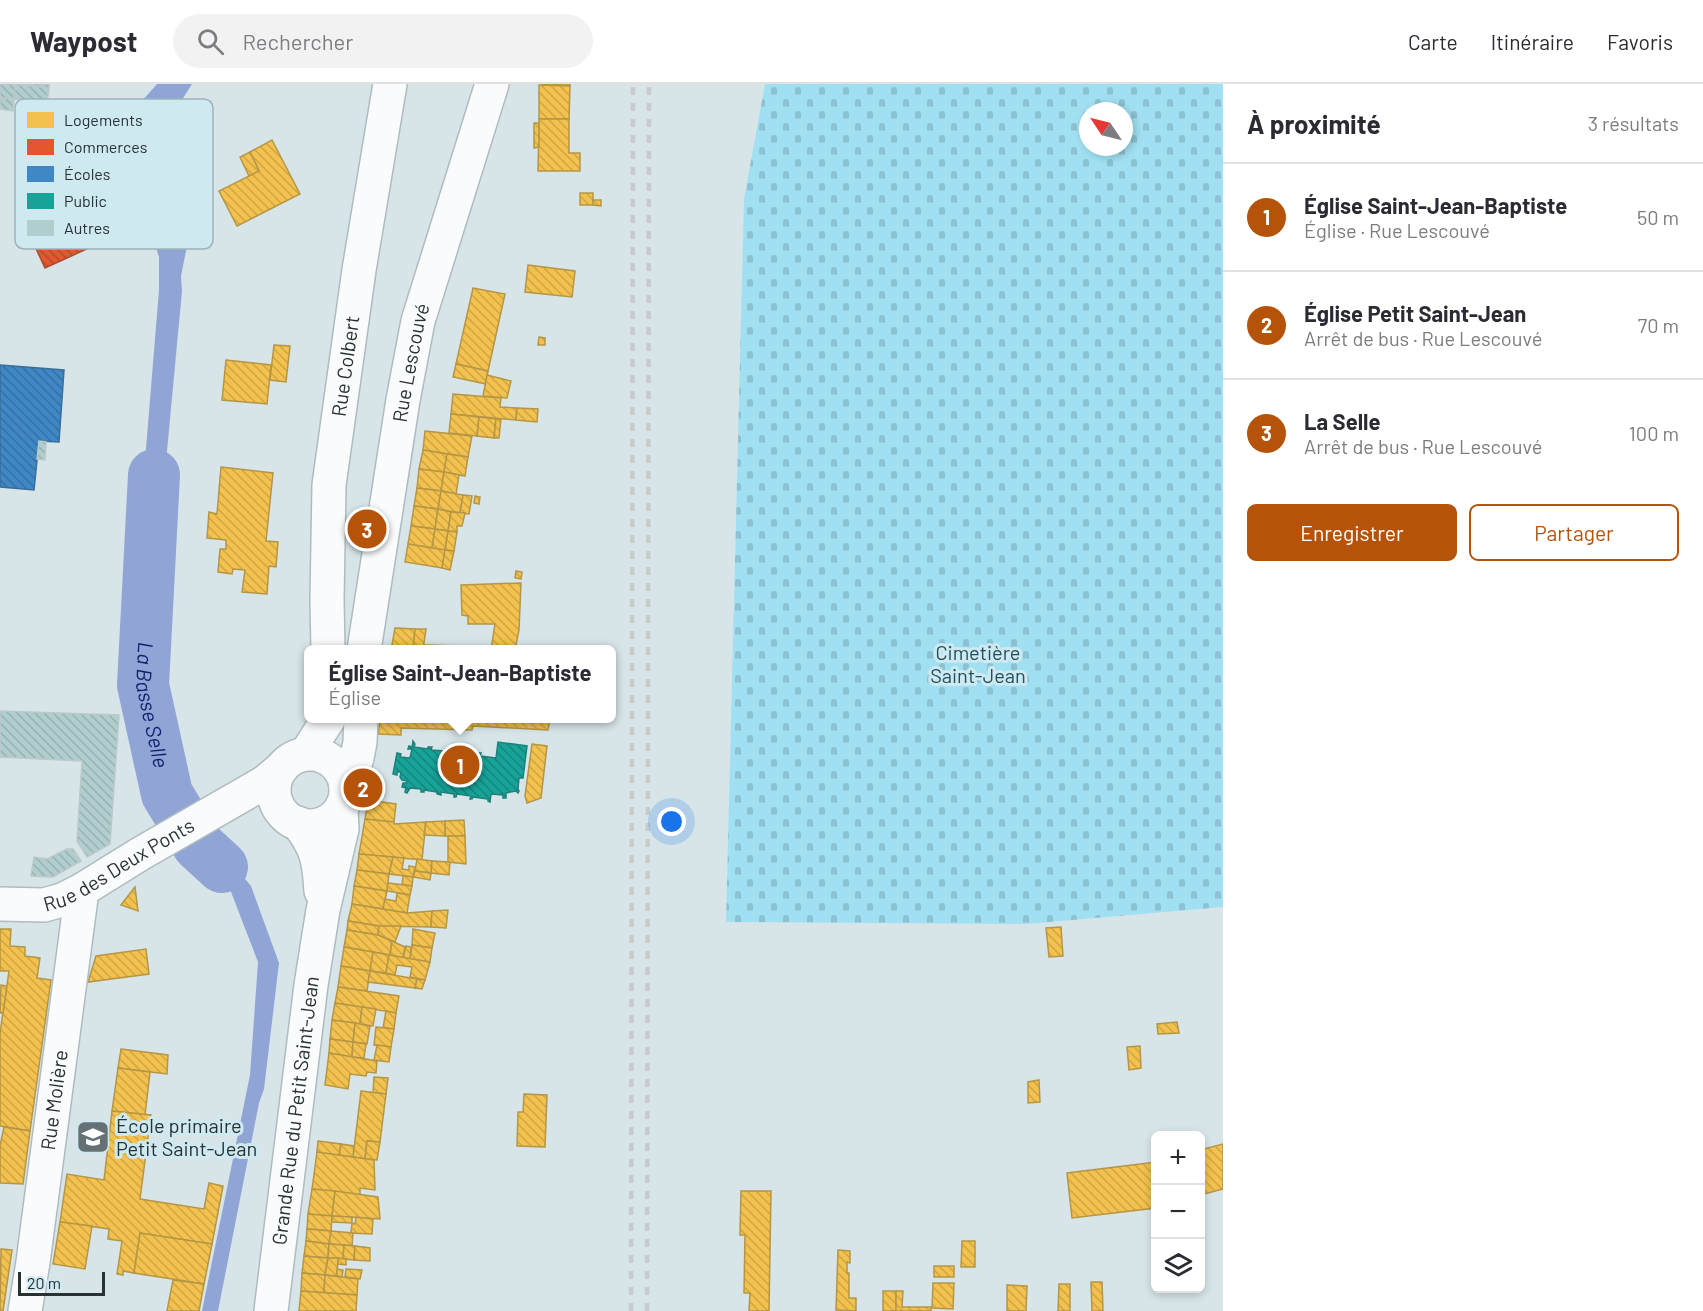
<!DOCTYPE html>
<html lang="fr">
<meta charset="utf-8">
<style>
:root{--surface:#fff;--page:#f2f2f3;--text:#2b2b33;--muted:#7c7c81;--line:#e1e1e2;--accent:#b45309}
body{margin:0;font-family:Barlow,sans-serif;background:var(--page);color:var(--text)}
.controls{position:absolute;right:18px;bottom:18px;display:grid;overflow:hidden;border-radius:9px;box-shadow:0 3px 9px #0003}
.controls button{width:54px;height:54px;display:grid;place-items:center;padding:0;border:0;border-bottom:2px solid var(--line);background:var(--surface);color:var(--text);font:30px sans-serif}
.compass{position:absolute;left:1079px;top:18px;width:54px;height:54px;border-radius:50%;background:var(--surface);box-shadow:0 3px 9px #0003;rotate:305deg}
.scale{position:absolute;left:18px;bottom:15px;width:87px;box-sizing:border-box;padding-left:6px;border:3px solid #283235;border-top:0;font-size:16px;line-height:21px;white-space:nowrap;color:#283235;-webkit-text-stroke:4px #cfe9f1;paint-order:stroke}
.you{position:absolute;left:672px;top:738px;width:21px;height:21px;margin:-15px;border:4px solid #fff;border-radius:50%;background:#1a73e8;box-shadow:0 0 0 9px #1a73e833}
.badge{display:grid;place-items:center;width:39px;height:39px;border-radius:50%;background:var(--accent);color:#fff;font-size:20px;font-weight:700}
.pin{position:absolute;translate:-50% -50%;border:3px solid #fff;box-shadow:0 2px 6px #0006}
.popup{position:absolute;left:304px;top:561px;width:312px;height:78px;box-sizing:border-box;display:grid;place-content:center;border-radius:9px;background:var(--surface);filter:drop-shadow(0 2px 4px #0005);font-size:20px;white-space:nowrap;color:var(--muted)}
.popup b{font-size:22px;color:var(--text)}
.popup::after{content:'';position:absolute;left:50%;top:100%;margin-left:-12px;border:12px solid transparent;border-top-color:var(--surface)}
.list{margin:0;padding:0;list-style:none}
h2{display:flex;justify-content:space-between;align-items:center;height:78px;margin:0;padding:0 24px;font-size:26px}
h2 small{font-size:20px;font-weight:400;color:var(--muted)}
.list li{display:grid;grid-template-columns:39px 1fr auto;gap:18px;align-items:center;box-sizing:border-box;height:108px;padding:0 24px;border-top:2px solid var(--line)}
.list b{display:block;font-size:22px;white-space:nowrap}
.list p{margin:0;font-size:20px;white-space:nowrap;color:var(--muted)}
.list em{font-size:20px;font-style:normal;color:var(--muted)}
.actions{display:flex;gap:12px;padding:18px 24px}
.actions a{flex:1;padding:14px 0;border:2px solid var(--accent);border-radius:9px;text-align:center;font-size:21px;color:var(--accent)}
.actions .main{background:var(--accent);color:#fff}
.icon{flex:none;width:33px;height:33px;fill:none;stroke:currentColor;stroke-width:2;stroke-linecap:round;stroke-linejoin:round}
.map{position:relative;flex:none;width:1223px;height:1227px;overflow:hidden}
header{display:flex;align-items:center;gap:36px;box-sizing:border-box;height:84px;padding:0 30px;background:var(--surface);border-bottom:2px solid var(--line)}
header strong{font-size:28px}
nav{display:flex;gap:33px;margin-inline-start:auto;font-size:21px}
.search{width:420px;height:54px;background:var(--page);display:flex;align-items:center;gap:15px;box-sizing:border-box;padding:0 21px;border-radius:33px;color:var(--muted);font-size:22px}
main{display:flex}
aside{flex:1;background:var(--surface)}
.map>svg:first-child{display:block}
</style>
<header>
<strong>Waypost</strong>
<div class="search"><svg class="icon" aria-label="search" viewBox="0 0 24 24"><circle cx="10" cy="10" r="6"/><path d="M15 15l6 6"/></svg>Rechercher</div>
<nav><a>Carte</a><a>Itinéraire</a><a>Favoris</a></nav>
</header>
<main>
<div class="map">
<svg width="1223" height="1227" viewBox="0 0 1223 1227">
<defs>
<pattern id="cemetery-stones" width="16" height="16" patternUnits="userSpaceOnUse" patternTransform="scale(1.5)"><rect width="16" height="16" fill="#a1e0f2"/><path d="M2 7V4a2 2 0 0 1 4 0v3zM10 15v-3a2 2 0 0 1 4 0v3z" fill="#8bc1d0"/></pattern>
<pattern id="homes-back-hatch" width="6" height="6" patternUnits="userSpaceOnUse" patternTransform="scale(1.5)"><rect width="6" height="6" fill="#f2c14e"/><path d="M-1 5l2 2M0 0l6 6M5-1l2 2" fill="none" stroke="#d0a645"/></pattern>
<pattern id="shops-back-hatch" width="6" height="6" patternUnits="userSpaceOnUse" patternTransform="scale(1.5)"><rect width="6" height="6" fill="#e4572e"/><path d="M-1 5l2 2M0 0l6 6M5-1l2 2" fill="none" stroke="#b94928"/></pattern>
<pattern id="schools-back-hatch" width="6" height="6" patternUnits="userSpaceOnUse" patternTransform="scale(1.5)"><rect width="6" height="6" fill="#3f88c5"/><path d="M-1 5l2 2M0 0l6 6M5-1l2 2" fill="none" stroke="#3570a1"/></pattern>
<pattern id="public-back-hatch" width="6" height="6" patternUnits="userSpaceOnUse" patternTransform="scale(1.5)"><rect width="6" height="6" fill="#17a398"/><path d="M-1 5l2 2M0 0l6 6M5-1l2 2" fill="none" stroke="#15857d"/></pattern>
<pattern id="building-back-hatch" width="6" height="6" patternUnits="userSpaceOnUse" patternTransform="scale(1.5)"><rect width="6" height="6" fill="#b1cecf"/><path d="M-1 5l2 2M0 0l6 6M5-1l2 2" fill="none" stroke="#98b1b2"/></pattern>
</defs>
<rect width="100%" height="100%" fill="#d7e5e9"/>
<path fill="url(#cemetery-stones)" fill-rule="evenodd" d="M765 0H1223V823L1026 840 726 838 744 115ZM1088 27H1124V63H1088Z"/>
<g fill="#90a5d6">
<path d="M157 0H192L166 41 156 60 148 84 149 103 174 135 185 156 187 162 181 192 182 207 158 463 138 462 159 206V173L154 157 129 120 121 97 119 89 123 51 142 17Z"/>
<path d="M201 741 251 802 279 879 264 1005 259 1019 218 1227H202L250 991 258 878 226 795 178 754Z"/>
</g>
<g fill="url(#homes-back-hatch)" stroke="#b59646" stroke-width="1.5">
<path d="M543 0H570V2L543 1Z"/>
<path d="M539 1 570 2 569 35H539Z"/>
<path d="M539 35H569V69H580V87H538Z"/>
<path d="M534 39H539V63L534 64Z"/>
<path d="M272 56 300 110 237 142 219 107 259 87 250 68Z"/>
<path d="M250 68 259 87 249 92 240 73Z"/>
<rect x="580" y="109" width="13" height="12"/>
<path d="M593 116H601V122L593 121Z"/>
<path d="M528 181 575 187 572 213 525 208Z"/>
<path d="M473 204 505 210 488 287 456 280Z"/>
<path d="M539 253 545 254V261H538Z"/>
<path d="M274 261 290 262 286 298 270 296Z"/>
<path d="M226 276 271 281 267 320 222 316Z"/>
<path d="M456 280 488 287 486 300 453 293Z"/>
<path d="M487 291 511 297 507 314 483 312Z"/>
<path d="M453 310 501 314 500 323 517 324 516 336 451 330Z"/>
<path d="M517 324 538 325 537 338 516 336Z"/>
<path d="M451 330 479 333 477 352 449 349Z"/>
<path d="M479 333 496 335 494 354 477 352Z"/>
<path d="M496 335H501L499 354H494Z"/>
<path d="M425 347 472 352 468 373 423 366Z"/>
<path d="M423 366 447 370 444 388 419 385Z"/>
<path d="M447 370 468 373 465 392 444 388Z"/>
<path d="M221 383 273 389 266 457 278 458 276 483 269 482 267 510 242 508 245 486 233 485 232 490 218 488 220 465H226V456L207 454 209 428 217 430Z"/>
<path d="M419 385 444 388 441 407 417 404Z"/>
<path d="M444 388 459 391 456 410 441 407Z"/>
<path d="M417 404 441 407 438 425 414 422Z"/>
<path d="M441 407 463 411 460 429 438 425Z"/>
<path d="M463 411 472 412 469 430 460 429Z"/>
<path d="M475 412 480 413 479 420 474 419Z"/>
<path d="M414 422 438 425 435 445 411 442Z"/>
<path d="M438 425 451 428 448 447 435 445Z"/>
<path d="M451 428 465 429 462 442H457V448L448 447Z"/>
<path d="M411 442 435 445 432 464 408 460Z"/>
<path d="M435 445 448 447 445 466 432 464Z"/>
<path d="M448 447 457 448 454 467 445 466Z"/>
<path d="M408 460 445 466 442 484 405 478Z"/>
<path d="M445 466 454 467 450 486 442 484Z"/>
<path d="M516 487 522 488 521 495 515 494Z"/>
<path d="M521 499 519 546 515 566H491L495 540H468V532L462 531 461 501Z"/>
<path d="M395 544 415 545 413 566H391Z"/>
<path d="M415 545H426L423 566H413Z"/>
<path d="M424 561 462 562V566H423Z"/>
<path d="M381 634H550L548 646 473 642 472 646 401 644V651L378 650Z"/>
<path d="M532 660 547 662 541 714 527 719 525 712Z"/>
<path d="M368 716 396 720 394 738 365 735Z"/>
<path d="M365 735 394 738V740L426 738 422 776 359 770Z"/>
<path d="M464 736 465 752H445V737Z"/>
<path d="M445 737V752L424 751 426 738Z"/>
<path d="M448 752H465L466 780 448 778Z"/>
<path d="M359 770 393 773 389 790 357 786Z"/>
<path d="M393 773 404 774 402 785 409 786V782L415 783 413 793 389 790Z"/>
<path d="M417 775 432 777 431 789 415 787Z"/>
<path d="M432 777 450 778 449 791 431 789Z"/>
<path d="M357 786 389 790 387 807 354 802Z"/>
<path d="M415 787 431 789 430 796 413 793Z"/>
<path d="M403 792 413 793 412 802 402 801Z"/>
<path d="M388 799 412 802 410 811 387 807Z"/>
<path d="M354 802 387 807 383 825 352 820Z"/>
<path d="M135 803 138 827 121 821Z"/>
<path d="M397 809 410 811 407 829 383 825 385 815 396 817Z"/>
<path d="M352 820 407 829 432 827 431 843 379 842 348 837Z"/>
<path d="M448 826 446 844 431 843 432 827Z"/>
<path d="M348 837 379 842 378 851 347 846Z"/>
<path d="M379 842H401L395 858 378 851Z"/>
<path d="M1061 843 1063 872 1049 873 1046 844Z"/>
<path d="M0 845H11L10 862 25 863V872L40 874 37 894 51 896 30 1047 0 1042V949L9 887H0Z"/>
<path d="M413 845 435 849 432 864 412 861Z"/>
<path d="M347 846 378 851 392 857 390 871 344 863Z"/>
<path d="M392 857 405 863 403 874 390 871Z"/>
<path d="M412 861 432 864 430 878 410 875Z"/>
<path d="M406 862 411 863 410 875 403 874Z"/>
<path d="M344 863 373 868 370 887 341 882Z"/>
<path d="M146 865 149 890 88 898 96 872Z"/>
<path d="M373 868 389 871 386 889 370 887Z"/>
<path d="M389 871 430 878 425 896 410 893 412 883 397 881 395 891 386 889Z"/>
<path d="M341 882 370 887 367 907 338 903Z"/>
<path d="M370 887 417 895 415 904 368 898Z"/>
<path d="M417 895 425 896 422 905 415 904Z"/>
<path d="M1 901 7 902 3 929H0Z"/>
<path d="M338 903 399 912 396 929 335 919Z"/>
<path d="M335 919 362 923 360 940 332 936Z"/>
<path d="M362 923 376 925 373 942 360 940Z"/>
<path d="M386 927 396 929 394 945 383 944Z"/>
<path d="M332 936 355 939 353 958 330 955Z"/>
<path d="M1177 938 1179 949 1158 950 1157 940Z"/>
<path d="M355 939 370 942 367 960 353 958Z"/>
<path d="M376 943 394 945 391 963 374 961Z"/>
<path d="M330 955 353 958 352 973 329 969Z"/>
<path d="M353 958 366 960 364 974 352 973Z"/>
<path d="M377 961 391 963 389 978 374 976Z"/>
<path d="M1140 962 1141 984 1129 986 1127 963Z"/>
<path d="M121 965 168 971 167 990 118 984Z"/>
<path d="M329 969 377 977 376 989 367 988 366 992 350 990 348 1005 325 1001Z"/>
<path d="M118 984 150 988 145 1031 112 1027Z"/>
<path d="M374 993 388 994 386 1010 373 1009Z"/>
<path d="M1039 996 1040 1018 1028 1019V998Z"/>
<path d="M361 1007 386 1010 380 1058 367 1057 365 1075 353 1073Z"/>
<path d="M524 1010 547 1011 545 1063 517 1062 518 1028H523Z"/>
<path d="M112 1027 151 1031 140 1115 204 1125 209 1099 223 1102 212 1160 140 1149 134 1189 123 1187V1191L117 1190 122 1157 108 1155 109 1145 60 1138 67 1090 104 1096Z"/>
<path d="M4 1043 30 1047 23 1100 0 1099V1062Z"/>
<path d="M318 1057 341 1060 339 1072 317 1068Z"/>
<path d="M367 1057 380 1058 377 1076 365 1075Z"/>
<path d="M341 1060 354 1062 353 1073 339 1072Z"/>
<path d="M1223 1060V1105L1200 1111V1066Z"/>
<path d="M317 1068 374 1076 375 1106 360 1104V1111L312 1105Z"/>
<path d="M1156 1078V1124L1072 1134 1067 1089Z"/>
<path d="M312 1105 335 1107 332 1132 308 1130Z"/>
<path d="M335 1107 378 1113 380 1135 332 1132Z"/>
<path d="M741 1107H771L769 1227H749L750 1209H744L745 1151H740Z"/>
<path d="M308 1130 332 1132 331 1147 307 1145Z"/>
<path d="M332 1132 352 1133V1139L332 1138Z"/>
<path d="M356 1133 373 1135 372 1150 351 1149 352 1139 355 1140Z"/>
<path d="M60 1138 92 1142 85 1185 53 1180Z"/>
<path d="M307 1145 331 1147 329 1160 306 1157Z"/>
<path d="M331 1147 353 1149 352 1162 329 1160Z"/>
<path d="M140 1149 212 1160 204 1200 134 1189Z"/>
<path d="M306 1157 329 1160 328 1174 304 1172Z"/>
<path d="M962 1157H975V1183H961Z"/>
<path d="M329 1160 344 1161 343 1175 328 1174Z"/>
<path d="M344 1161 355 1162 354 1176 343 1175Z"/>
<path d="M355 1162 370 1164V1177L354 1176Z"/>
<path d="M1 1165 12 1166 3 1227H0Z"/>
<path d="M838 1166 850 1167V1179L847 1178V1189H849V1214H856V1227L836 1226Z"/>
<path d="M304 1172 328 1174 325 1191 302 1189Z"/>
<path d="M328 1174H338L337 1192 325 1191Z"/>
<path d="M338 1174 346 1175V1181L338 1180Z"/>
<rect x="934" y="1182" width="20" height="11"/>
<path d="M337 1185 343 1186 342 1193 337 1192Z"/>
<path d="M346 1185 362 1186 360 1195 345 1193Z"/>
<path d="M302 1189 325 1191 324 1209 301 1207Z"/>
<path d="M325 1191 358 1195 357 1211 324 1209Z"/>
<path d="M173 1196 204 1200 199 1227H167Z"/>
<path d="M1091 1198H1102L1103 1227H1092Z"/>
<path d="M933 1199H954L953 1225 932 1224Z"/>
<path d="M1059 1200H1070V1227H1058Z"/>
<path d="M1007 1201 1027 1202 1026 1227H1007Z"/>
<path d="M301 1207 357 1211 356 1227H299Z"/>
<rect x="883" y="1207" width="13" height="20"/>
<path d="M896 1207H903L902 1223H931V1227H896Z"/>
</g>
<path fill="url(#shops-back-hatch)" stroke="#ac4c30" stroke-width="1.5" d="M78 73 99 119 97 120 100 128 106 126 114 144 95 153 92 146 82 151 89 164 45 184 33 158 76 138 72 130 49 141 43 127 44 126 30 94Z"/>
<path fill="url(#schools-back-hatch)" stroke="#386e9a" stroke-width="1.5" d="M0 281 64 286 59 358 39 357 34 406 0 403Z"/>
<path fill="url(#public-back-hatch)" stroke="#1c817a" stroke-width="1.5" d="M413 657 415 660 414 663 428 665V663H432L431 666 445 667V665H449L448 668 461 670 462 667H465V671L478 672V669H481L480 672 496 674 498 658 527 662 523 694H519L518 705 519 707 518 709 516 707 506 709V714H503V711L491 710 490 718 488 717V715L473 713 472 715H470L471 712 457 710 456 713H454V710L441 708V711L437 710V708L424 706V708H421V705L410 704 407 709 405 708 406 704 402 703 403 699H407V697L402 696 400 693 401 688H397V691L393 690 397 669 401 670 400 673 410 674 412 665H408L409 662 412 663Z"/>
<g fill="none" stroke-linecap="round" stroke-linejoin="round">
<path stroke="#90a5d6" stroke-width="52" id="s1" d="M154 391 143 601 167 710 198 761 222 783"/>
</g>
<g fill="url(#building-back-hatch)" stroke="#bdc8ca" stroke-width="1.5">
<path d="M0 0H49V4L15 0 14 15 0 14Z"/>
<path d="M15 0 49 4 47 19 14 15Z"/>
<path d="M0 14 14 15 13 27 0 25Z"/>
<path d="M39 357 46 358 45 376 37 375Z"/>
<path d="M0 627 119 631 110 760 87 773 77 757 82 677 0 673Z"/>
<path d="M67 765H73L81 777 53 793 31 792 34 773 47 775Z"/>
</g>
<g fill="none" stroke-linecap="round" stroke-linejoin="round">
<defs>
<g id="minor">
<path id="s2" d="M364 566 403 316 418 237 492 0"/>
<path d="M346 704 357 674 360 658 361 634"/>
<path d="M298 739C317 764 319 776 321 807"/>
<path id="s3" d="M25 1227 33 1178 82 806"/>
<path id="s4" d="M271 1227 311 901 323 826 342 745 341 725"/>
</g>
<g id="tertiary">
<path id="s5" d="M328 566 327 516 329 401 359 186 390 0"/>
<path d="M306 670 329 634"/>
<circle cx="310" cy="706" r="36"/>
<path id="s6" d="M0 820 44 821 62 816 82 806 140 770 265 698 282 684"/>
</g>
</defs>
<use href="#minor" stroke="#afbbbe" stroke-width="36"/>
<use href="#tertiary" stroke="#afbbbe" stroke-width="36"/>
<use href="#minor" stroke="#f9fbfc" stroke-width="33"/>
<use href="#tertiary" stroke="#f9fbfc" stroke-width="33"/>
<g stroke="#c7cbcb" stroke-width="4.5" stroke-dasharray="8 8" stroke-linecap="butt">
<path d="M631 1227 633 0"/>
<path d="M647 1227 649 0"/>
</g>
</g>
<defs>
<symbol id="school-square" viewBox="-11 -11 22 22"><rect x="-9" y="-9" width="18" height="18" rx="4" fill="#657174" stroke="#cfe9f1"/><path d="M0-5L7-2L0 1L-7-2ZM-4 1L0 2.5L4 1V4Q0 6-4 4Z" fill="#fff"/></symbol>
</defs>
<g fill-rule="evenodd">
<use href="#school-square" x="74" y="1034" width="38" height="38"/>
</g>
<g text-anchor="middle" stroke-width="6" stroke-linejoin="round" paint-order="stroke">
<g font-size="20" fill="#283235" stroke="#cfe9f1">
<text dy="7" stroke="none"><textPath href="#s2" startOffset="291">Rue Lescouvé</textPath></text>
<text dy="7" stroke="none"><textPath href="#s5" startOffset="285">Rue Colbert</textPath></text>
<text dy="7" stroke="none"><textPath href="#s6" startOffset="129">Rue des Deux Ponts</textPath></text>
<text dy="7" stroke="none"><textPath href="#s3" startOffset="213">Rue Molière</textPath></text>
<text dy="7" stroke="none"><textPath href="#s4" startOffset="202">Grande Rue du Petit Saint-Jean</textPath></text>
</g>
<g font-size="20" fill="#21505d" stroke="#cfe9f1">
<text x="978" y="576">Cimetière<tspan x="978" dy="23">Saint-Jean</tspan></text>
</g>
<g font-size="20" fill="#283235" stroke="#cfe9f1" text-anchor="start">
<text x="116" y="1049">École primaire<tspan x="116" dy="23">Petit Saint-Jean</tspan></text>
</g>
<g font-size="21" font-style="italic" fill="#141e6e" stroke="#cfe9f1">
<text dy="7" stroke="none"><textPath href="#s1" startOffset="231">La Basse Selle</textPath></text>
</g>
</g>
<rect x="15" y="15" width="198" height="150" rx="9" fill="#cfe9f1" stroke="#9db2b9" stroke-width="1.5"/>
<rect x="27" y="28" width="27" height="16" fill="#f2c14e"/>
<rect x="27" y="55" width="27" height="16" fill="#e4572e"/>
<rect x="27" y="82" width="27" height="16" fill="#3f88c5"/>
<rect x="27" y="109" width="27" height="16" fill="#17a398"/>
<rect x="27" y="136" width="27" height="16" fill="#b1cecf"/>
<g font-size="16" fill="#283235">
<text x="64" y="42">Logements</text>
<text x="64" y="69">Commerces</text>
<text x="64" y="96">Écoles</text>
<text x="64" y="123">Public</text>
<text x="64" y="150">Autres</text>
</g>
</svg>
<div class="controls">
<button>+</button>
<button>−</button>
<button><svg class="icon" aria-label="layers" viewBox="0 0 24 24"><path d="M12 4l9 5-9 5-9-5zM3 14l9 5 9-5"/></svg></button>
</div>
<svg class="compass" viewBox="-18 -18 36 36"><path d="M0-13l5 13h-10z" fill="#e53935"/><path d="M0 13l5-13h-10z" fill="#7c7c81"/></svg>
<div class="scale">20 m</div>
<div class="you"></div>
<div class="pin badge" style="left:460px;top:681px">1</div>
<div class="popup"><b>Église Saint-Jean-Baptiste</b>Église</div>
<div class="pin badge" style="left:363px;top:704px">2</div>
<div class="pin badge" style="left:367px;top:445px">3</div>
</div>
<aside>
<h2>À proximité<small>3 résultats</small></h2>
<ul class="list">
<li><span class="badge">1</span><div><b>Église Saint-Jean-Baptiste</b><p>Église · Rue Lescouvé</p></div><em>50 m</em></li>
<li><span class="badge">2</span><div><b>Église Petit Saint-Jean</b><p>Arrêt de bus · Rue Lescouvé</p></div><em>70 m</em></li>
<li><span class="badge">3</span><div><b>La Selle</b><p>Arrêt de bus · Rue Lescouvé</p></div><em>100 m</em></li>
</ul>
<div class="actions"><a class="main">Enregistrer</a><a>Partager</a></div>
</aside>
</main>
